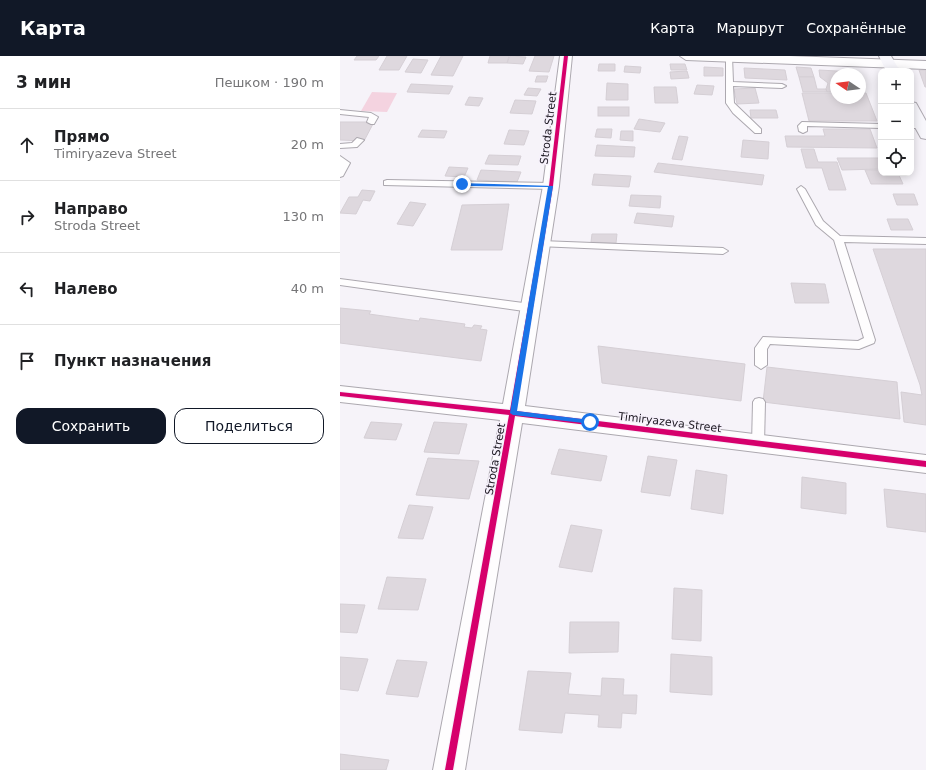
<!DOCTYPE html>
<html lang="ru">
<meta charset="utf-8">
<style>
:root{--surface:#fff;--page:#f2f2f2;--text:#202124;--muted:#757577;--line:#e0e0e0;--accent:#111827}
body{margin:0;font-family:"DejaVu Sans",sans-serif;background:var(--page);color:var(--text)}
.controls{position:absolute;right:12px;top:12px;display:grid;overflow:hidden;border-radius:8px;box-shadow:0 2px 10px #0003}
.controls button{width:36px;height:36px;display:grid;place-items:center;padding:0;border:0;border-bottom:1px solid var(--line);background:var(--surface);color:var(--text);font:20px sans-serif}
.compass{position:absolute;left:490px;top:12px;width:36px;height:36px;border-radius:50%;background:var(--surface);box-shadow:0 2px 10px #0003;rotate:283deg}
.stop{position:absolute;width:12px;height:12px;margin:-9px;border:3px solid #1a73e8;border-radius:50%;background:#fff}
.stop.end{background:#1a73e8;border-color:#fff;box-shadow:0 1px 4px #0008}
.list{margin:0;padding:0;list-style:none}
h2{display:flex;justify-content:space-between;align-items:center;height:52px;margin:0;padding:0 16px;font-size:17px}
h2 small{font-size:13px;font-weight:400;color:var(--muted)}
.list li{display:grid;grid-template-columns:26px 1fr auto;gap:12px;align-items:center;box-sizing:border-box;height:72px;padding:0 16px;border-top:1px solid var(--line)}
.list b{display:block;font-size:15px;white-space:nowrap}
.list p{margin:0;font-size:13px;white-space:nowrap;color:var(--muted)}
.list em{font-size:13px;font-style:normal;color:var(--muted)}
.actions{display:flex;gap:8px;padding:12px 16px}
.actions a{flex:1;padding:9px 0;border:1px solid var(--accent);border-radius:12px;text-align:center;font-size:14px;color:var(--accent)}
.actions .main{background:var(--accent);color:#fff}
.icon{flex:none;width:22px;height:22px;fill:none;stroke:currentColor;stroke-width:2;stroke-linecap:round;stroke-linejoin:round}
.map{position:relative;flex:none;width:586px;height:714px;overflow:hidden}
header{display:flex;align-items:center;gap:24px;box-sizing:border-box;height:56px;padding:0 20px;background:var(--accent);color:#fff}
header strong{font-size:19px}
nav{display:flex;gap:22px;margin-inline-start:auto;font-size:14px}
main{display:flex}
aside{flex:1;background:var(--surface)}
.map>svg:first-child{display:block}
</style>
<header>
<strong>Карта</strong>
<nav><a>Карта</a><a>Маршрут</a><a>Сохранённые</a></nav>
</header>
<main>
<aside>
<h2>3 мин<small>Пешком · 190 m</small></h2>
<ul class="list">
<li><svg class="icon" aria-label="ahead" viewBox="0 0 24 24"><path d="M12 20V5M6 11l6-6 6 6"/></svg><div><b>Прямо</b><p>Timiryazeva Street</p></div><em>20 m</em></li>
<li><svg class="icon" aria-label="right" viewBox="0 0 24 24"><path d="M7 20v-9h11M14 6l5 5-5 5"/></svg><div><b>Направо</b><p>Stroda Street</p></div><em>130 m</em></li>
<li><svg class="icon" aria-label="left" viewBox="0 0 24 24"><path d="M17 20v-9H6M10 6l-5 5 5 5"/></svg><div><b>Налево</b></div><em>40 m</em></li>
<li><svg class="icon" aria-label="arrive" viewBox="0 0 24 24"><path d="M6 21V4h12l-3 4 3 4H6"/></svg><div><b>Пункт назначения</b></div></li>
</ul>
<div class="actions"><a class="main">Сохранить</a><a>Поделиться</a></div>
</aside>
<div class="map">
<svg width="586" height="714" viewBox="0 0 586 714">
<rect width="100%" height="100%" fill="#f6f3f9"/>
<path fill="#f4d3e0" d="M32 36 57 37 47 56 21 55Z"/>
<g fill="#ded8de" stroke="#d5cfd5">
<path d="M17 0H39L36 4H14Z"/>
<path d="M47 0H67L59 14H39Z"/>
<path d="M101 0H123L113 20 91 19Z"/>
<path d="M150 0H169L167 7H148Z"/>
<path d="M170 0 186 1 183 8 167 7Z"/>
<path d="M195 0H214L209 16 189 15Z"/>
<path d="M73 3 88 4 81 17 65 16Z"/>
<path d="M259 8H275V15H258Z"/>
<path d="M330 8H345L347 14H331Z"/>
<path d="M285 10 301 11 300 17 284 16Z"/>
<path d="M364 11 383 12V20H364Z"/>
<path d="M456 11 471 12 474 21H459Z"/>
<path d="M404 12 445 14 447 24 405 22Z"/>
<path d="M479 14 497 15 499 18H496V36H487L486 33 488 27 480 21Z"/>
<path d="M579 14H586V31H585Z"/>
<path d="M347 15 349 22 331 23 330 16Z"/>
<path d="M497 15H513L515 18H499Z"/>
<path d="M197 20H208L206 26H195Z"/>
<path d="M459 21H474L477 33H486L487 36H463Z"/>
<path d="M267 27 288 28V44H266Z"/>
<path d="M71 28 113 30 109 38 67 36Z"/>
<path d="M357 29 374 30 372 39 354 38Z"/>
<path d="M314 31H336L338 47H315Z"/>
<path d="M188 32 201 33 197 40 184 39Z"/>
<path d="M415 32 419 47 397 48 394 33Z"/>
<path d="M462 37H496V42H520V37H526L537 65H469Z"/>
<path d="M129 41 143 42 139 50 125 49Z"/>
<path d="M175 44 196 45 192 58 170 57Z"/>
<rect x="258" y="51" width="31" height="9"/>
<path d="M410 54H436L438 62H411Z"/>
<path d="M299 63 325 67 320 76 294 73Z"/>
<path d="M0 66H34L24 85 0 84Z"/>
<path d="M257 73H272L271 82 255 81Z"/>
<path d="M483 73H530L537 92 447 91 445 80H485Z"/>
<path d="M82 74 107 75 104 82 78 81Z"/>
<path d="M169 74 189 75 184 89 164 88Z"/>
<path d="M281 75H293V85L280 84Z"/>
<path d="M339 80 348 81 342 104 332 103Z"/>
<path d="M403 84 429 86 428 103 401 101Z"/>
<path d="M257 89 295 91 294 101 255 100Z"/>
<path d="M461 93H474L478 106H497L506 134H489L482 112H466Z"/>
<path d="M149 99 181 100 178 109 145 108Z"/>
<path d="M497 102H541V113L502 114Z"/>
<path d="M318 107 424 119 422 129 314 116Z"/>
<path d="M109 111 128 112 124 121 105 120Z"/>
<path d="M141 114 181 116 177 126 137 124Z"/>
<path d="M525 114H541V117H558L563 128H531Z"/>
<path d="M254 118 291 120 289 131 252 129Z"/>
<path d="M22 134 35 135 30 145 23 144 16 158 0 157 9 141H18Z"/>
<path d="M553 138H574L578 149H557Z"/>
<path d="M291 139 321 140 320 152 289 150Z"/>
<path d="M70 146 86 148 73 170 57 168Z"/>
<path d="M169 148 162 194H111L122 149Z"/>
<path d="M297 157 334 160 332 171 294 167Z"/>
<path d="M547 163H568L573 174H551Z"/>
<path d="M252 178H277L276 187 251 186Z"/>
<path d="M533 193H586V369L564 366 561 336 582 339 580 329Z"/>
<path d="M451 227 485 228 489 247H455Z"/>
<path d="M0 252 31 255 29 258 79 265 80 262 125 268 124 271 132 272 134 269 142 270 140 273 147 274 141 305 0 287Z"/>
<path d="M258 290 405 308 401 345 262 327Z"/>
<path d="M427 311 557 326 560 363 423 346Z"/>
<path d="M31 366 62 368 56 384 24 382Z"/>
<path d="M94 366 127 368 119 398 84 396Z"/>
<path d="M219 393 267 400 261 425 211 418Z"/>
<path d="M308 400 337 404 330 440 301 436Z"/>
<path d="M88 402 139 405 129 443 76 439Z"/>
<path d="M356 414 387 419 383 458 351 453Z"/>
<path d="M462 421 506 427V458L461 452Z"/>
<path d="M544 433 586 438V476L547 471Z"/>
<path d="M69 449 93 451 83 483 58 482Z"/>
<path d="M231 469 262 474 252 516 219 511Z"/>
<path d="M47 521 86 523 78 554 38 553Z"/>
<path d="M334 532 362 534 361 585 332 583Z"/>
<path d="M0 548 25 549 17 577 0 576Z"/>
<path d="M230 566H279L278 596 229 597Z"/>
<path d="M331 598 372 601V639L330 636Z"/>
<path d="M0 601 28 603 18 635 0 633Z"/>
<path d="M57 604 87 606 78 641 46 638Z"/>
<path d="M188 615 231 617 228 638 261 640 262 622 284 623 283 639H297L296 658 282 657 281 672 258 671 259 659 225 657 222 677 179 674Z"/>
<path d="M0 698 49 704 46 714H0Z"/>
</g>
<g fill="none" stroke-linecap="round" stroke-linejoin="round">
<defs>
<g id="service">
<path d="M386 0H392L393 26 442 28 446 30 442 32 393 30 394 47 421 73V77H415L393 57 386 47Z"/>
<path d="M0 54 31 57 38 61 34 68H31L27 66 29 61 0 58Z"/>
<path d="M462 66 541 68V72L467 70V75L463 77 459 75 458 70Z"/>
<path d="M571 68H582L586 70 582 72H571Z"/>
<path d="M17 82 24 84 17 91 0 92V88L12 87Z"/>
<path d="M0 100 10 107 3 120 0 121Z"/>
<path d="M47 124 211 127 215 130 211 133 44 129V125Z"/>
<path d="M461 130 465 133 483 165 500 180 586 182V188L504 186 535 284 534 287 519 293 430 288 427 293V309L421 313 415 309V292L423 281 518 285 524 282 494 184 476 169 457 133Z"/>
<path d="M201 185 383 192 388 195 383 198 198 190 196 188 198 186Z"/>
<path d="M0 223 191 248 196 252 191 256 0 229Z"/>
<path d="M419 342 423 343 425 346 424 388 422 391 418 393 414 391 412 388 413 346 415 343Z"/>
</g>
<g id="minor">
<path d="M220 0H232L219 130 185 350 586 399V417L182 367 125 714H93L160 364 0 346V330L163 348 203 130Z"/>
<path d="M340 0H449L586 5V13L346 4Z"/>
</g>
<g id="secondary">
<path d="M539 0H551L560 15H546Z"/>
<path d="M571 46 576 47 586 65V83L581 82 571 64Z"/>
</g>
</defs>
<use href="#service" stroke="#aca8af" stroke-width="2"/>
<use href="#minor" stroke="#aca8af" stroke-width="2"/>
<use href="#secondary" stroke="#aca8af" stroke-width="2"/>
<use href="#service" fill="#fefdfe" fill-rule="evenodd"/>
<use href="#minor" fill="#fefdfe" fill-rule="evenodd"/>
<use href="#secondary" fill="#f7f6fb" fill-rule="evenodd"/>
<defs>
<path id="cycleway" d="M224 0H228L213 130 176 355 586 405V411L175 360 113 714H105L169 359 0 340V336L170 354 209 130Z"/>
</defs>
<use href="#cycleway" stroke="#f6f1fb" stroke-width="2"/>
<use href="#cycleway" fill="#d6006c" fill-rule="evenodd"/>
</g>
<path fill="#1a73e8" d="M120 127 213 130 177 355 250 364 252 365V368L173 359 170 357 208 131 122 130Z"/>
<g text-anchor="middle" stroke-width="3" stroke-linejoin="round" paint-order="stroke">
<g font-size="11" fill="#1b1720" stroke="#f6f1fb">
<text transform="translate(208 72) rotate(-83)" y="4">Stroda Street</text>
<text transform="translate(330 366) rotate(7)" y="4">Timiryazeva Street</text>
<text transform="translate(155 403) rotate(-80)" y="4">Stroda Street</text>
</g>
</g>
</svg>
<div class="controls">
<button>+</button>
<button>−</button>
<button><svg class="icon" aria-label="locate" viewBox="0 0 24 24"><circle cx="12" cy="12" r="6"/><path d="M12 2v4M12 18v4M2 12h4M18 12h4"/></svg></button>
</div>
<svg class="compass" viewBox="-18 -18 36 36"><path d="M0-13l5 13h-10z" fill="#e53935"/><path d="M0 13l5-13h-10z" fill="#757577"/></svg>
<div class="stop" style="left:250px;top:366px"></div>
<div class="stop end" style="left:122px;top:128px"></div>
</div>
</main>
